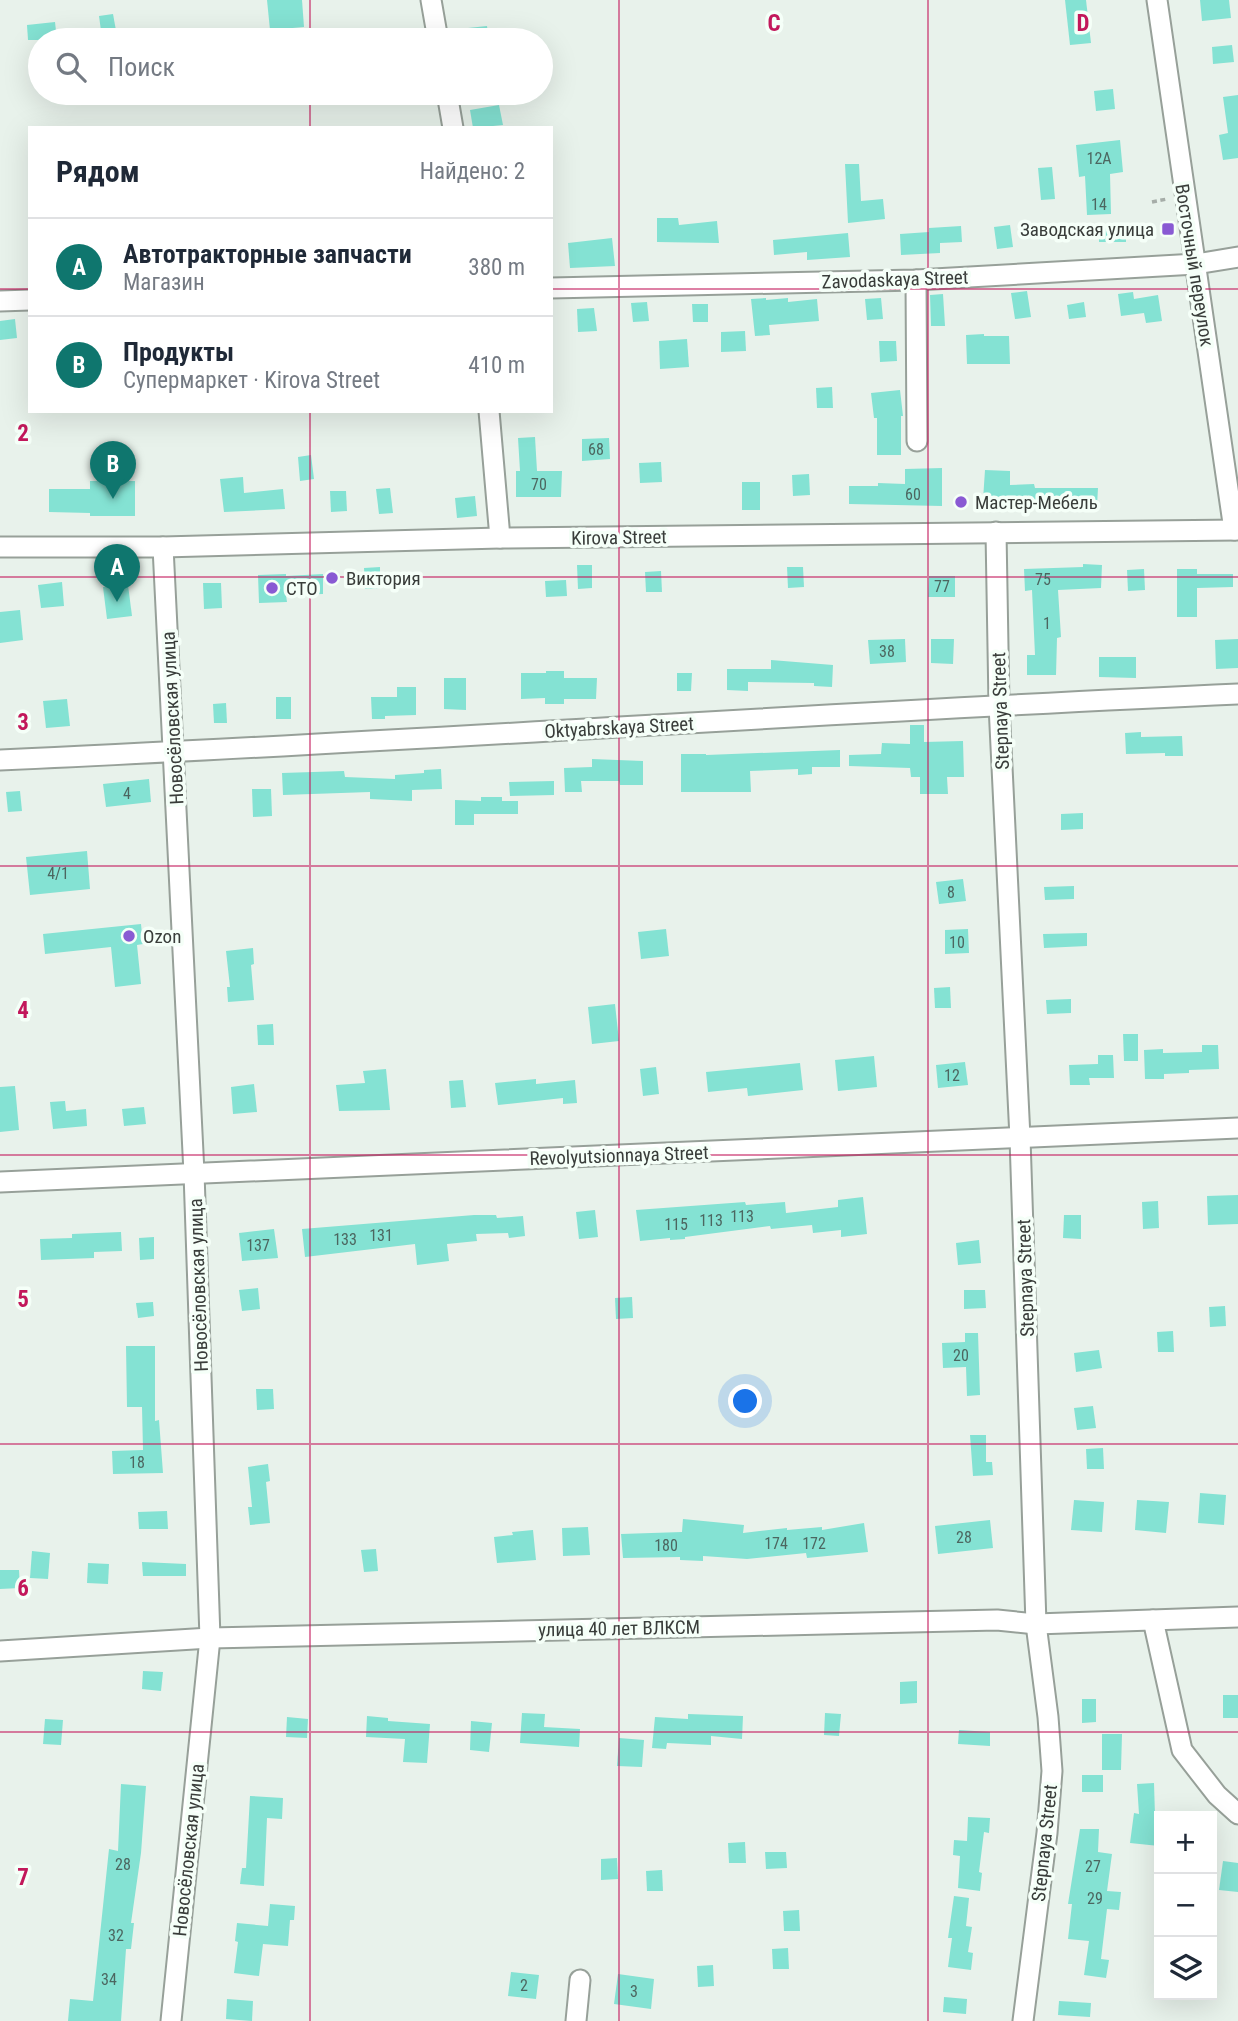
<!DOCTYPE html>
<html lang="ru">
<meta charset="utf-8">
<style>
:root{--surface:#fff;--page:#f6f6f7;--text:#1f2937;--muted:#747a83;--line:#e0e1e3;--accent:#0f766e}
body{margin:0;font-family:"Roboto Condensed",sans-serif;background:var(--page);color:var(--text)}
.controls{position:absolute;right:21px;bottom:21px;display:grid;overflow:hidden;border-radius:0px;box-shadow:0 7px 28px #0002}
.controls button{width:63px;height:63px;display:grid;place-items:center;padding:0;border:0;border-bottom:2px solid var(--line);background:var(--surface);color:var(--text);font:35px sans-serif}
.you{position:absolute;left:746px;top:1402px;width:24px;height:24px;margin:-18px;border:5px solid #fff;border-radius:50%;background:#1a73e8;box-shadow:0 0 0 10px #1a73e833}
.badge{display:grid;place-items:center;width:46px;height:46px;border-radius:50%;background:var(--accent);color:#fff;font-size:23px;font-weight:700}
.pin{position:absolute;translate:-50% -58px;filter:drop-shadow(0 2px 4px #0008)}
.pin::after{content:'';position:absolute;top:37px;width:24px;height:21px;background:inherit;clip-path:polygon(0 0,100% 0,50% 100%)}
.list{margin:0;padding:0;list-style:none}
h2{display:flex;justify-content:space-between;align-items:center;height:91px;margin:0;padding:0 28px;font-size:30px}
h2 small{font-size:23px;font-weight:400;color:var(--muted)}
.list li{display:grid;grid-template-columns:46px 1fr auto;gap:21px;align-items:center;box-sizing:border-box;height:98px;padding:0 28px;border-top:2px solid var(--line)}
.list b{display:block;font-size:26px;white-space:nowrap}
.list p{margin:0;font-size:23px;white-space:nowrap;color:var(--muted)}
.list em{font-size:23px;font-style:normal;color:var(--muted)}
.icon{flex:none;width:38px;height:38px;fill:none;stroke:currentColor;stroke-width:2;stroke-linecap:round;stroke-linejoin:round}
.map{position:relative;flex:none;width:1238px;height:2021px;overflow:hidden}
.search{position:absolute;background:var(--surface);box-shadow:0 7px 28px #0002;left:28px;top:28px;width:525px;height:77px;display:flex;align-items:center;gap:18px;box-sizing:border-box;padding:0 24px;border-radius:38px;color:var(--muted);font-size:26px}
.panel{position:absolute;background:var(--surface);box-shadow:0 7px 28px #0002;left:28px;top:126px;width:525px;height:287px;border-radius:0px}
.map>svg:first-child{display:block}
</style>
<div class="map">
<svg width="1238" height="2021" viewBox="0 0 1238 2021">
<rect width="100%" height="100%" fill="#e8f2eb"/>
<g fill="#84e2d3">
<path d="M267 0H302L304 27 270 30Z"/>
<path d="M1065 0H1086L1091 43 1070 45Z"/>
<path d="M1200 0H1229L1231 18 1202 21Z"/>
<path d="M113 14 117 36 102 38 99 16Z"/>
<path d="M55 22 57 40H28L27 25Z"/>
<path d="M487 26 489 40H450L449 30Z"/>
<path d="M1232 45 1234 62 1213 64 1212 47Z"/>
<path d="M1113 89 1115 109 1096 111 1094 91Z"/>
<path d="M1238 95V158L1223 160 1219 135 1228 133 1223 97Z"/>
<path d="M499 105 503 125 473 128 470 110Z"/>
<path d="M1120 140 1123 172 1110 174 1111 214 1087 215 1085 176 1079 177 1076 145Z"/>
<path d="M845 164H859L861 201 883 199 885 219 848 223Z"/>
<path d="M1052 167 1055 199 1041 200 1038 168Z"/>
<path d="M657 218H678L679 225 717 221 719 243 657 242Z"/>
<path d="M1126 224V242H1099V225Z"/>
<path d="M1010 225 1013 247 997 249 994 227Z"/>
<path d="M961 226 962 242 940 243V253L901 255 900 234 929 232V228Z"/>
<path d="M848 233 850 257 807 260V252L774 255 773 240Z"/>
<path d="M612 238 615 266 570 268 568 243Z"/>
<path d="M1027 291 1031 317 1015 319 1011 293Z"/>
<path d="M1133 292 1134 299 1158 295 1162 321 1146 323 1144 313 1121 316 1118 294Z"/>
<path d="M943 294 945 326H931L930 295Z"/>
<path d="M766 298V300L788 298V302L817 299 819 321 769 325 770 335 755 336 751 299Z"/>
<path d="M881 298 883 319 867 320 865 299Z"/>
<path d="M647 302 649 321 633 322 631 303Z"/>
<path d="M1084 302 1086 317 1069 319 1067 305Z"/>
<path d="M692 304H708V322H693Z"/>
<path d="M594 308 597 331 578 332 577 309Z"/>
<path d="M15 319 17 338 0 340V321Z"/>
<path d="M745 331 746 351 721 352V332Z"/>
<path d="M984 334V336H1009L1010 364H967L966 335Z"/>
<path d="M687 339 689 367 660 369 659 341Z"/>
<path d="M879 341H896L897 361 880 362Z"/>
<path d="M832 387 833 408H817L816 388Z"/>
<path d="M900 390 903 416H901V455H877V418H874L871 393Z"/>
<path d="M535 437 537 471H562L561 497H516V471H520L518 438Z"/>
<path d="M609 438 610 459 582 461V439Z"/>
<path d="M311 455 314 479 300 481 298 457Z"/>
<path d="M661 462 662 482 640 483 639 463Z"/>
<path d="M942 468V506L849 504V486H878V483L905 484V469Z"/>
<path d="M985 470 1010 471V485L1034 484 1035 488H1098L1097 506 1059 504 1019 506V501L983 500Z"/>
<path d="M809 474 810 495 793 496 792 475Z"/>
<path d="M243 477 244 493 283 489 285 509 224 512 220 479Z"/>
<path d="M90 481H135V516H90V513L49 512V489H90Z"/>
<rect x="742" y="482" width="18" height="28"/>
<path d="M390 488 393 513 379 514 376 489Z"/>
<path d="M330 491H346L347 511 331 512Z"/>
<path d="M475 496 477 516 457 518 455 498Z"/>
<path d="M1083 564 1102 565 1101 588 1058 590 1061 637 1057 638 1056 675H1027V655H1035L1032 590 1025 591 1024 569 1083 567Z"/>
<path d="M577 565H592V588L578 589Z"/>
<path d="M380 567V588L365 589 364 568Z"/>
<path d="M787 567H803L804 587 788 588Z"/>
<path d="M1144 569 1145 590 1128 591 1127 570Z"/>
<path d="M1177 569H1197V574H1233V587L1197 588V617H1177Z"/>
<path d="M661 571 662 592H646L645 572Z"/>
<path d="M286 574V576L323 574V594L286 595 287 602 259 603 258 575Z"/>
<path d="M929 576H955V597H928Z"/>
<path d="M566 580 567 596 546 597 545 581Z"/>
<path d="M62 582 64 606 41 608 38 585Z"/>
<path d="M203 583H221L222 608 204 609Z"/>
<path d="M128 585 132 616 107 619 103 587Z"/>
<path d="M20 610 23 640 0 643V612Z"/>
<path d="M905 639 906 662 870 664 868 640Z"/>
<path d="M931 639H954L953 664 931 663Z"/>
<path d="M1238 639V668L1216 669 1215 640Z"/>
<path d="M1099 657H1136V678L1099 677Z"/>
<path d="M771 660 833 665 832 687 814 686V683L748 682V691L727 690V669H771Z"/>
<path d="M546 671H564V678H597L596 699H564V704H545V698L521 699V673H546Z"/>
<path d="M677 673H692L691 691H677Z"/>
<path d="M444 678H466V710L444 709Z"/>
<path d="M397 687H416V715L385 716V719H372L371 697H397Z"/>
<rect x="276" y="697" width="15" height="22"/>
<path d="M67 699 70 726 46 728 43 701Z"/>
<path d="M226 703 227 723H214L213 704Z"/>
<path d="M910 725H924V742L963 741 964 777H947L948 794H920V777H911L910 768 849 766V755L881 754 882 743 910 744Z"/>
<path d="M1141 732V737L1182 736 1183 756H1165V753L1126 754 1125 733Z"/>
<path d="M840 750V767H812V774L798 775V769L750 771 751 792H681V754H706V755Z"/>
<path d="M592 759 643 761V785H620L619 781H581L582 792H565L564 768 592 767Z"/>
<path d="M441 769 442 789 412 790V801L370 799V792L283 795 282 773 344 771 345 777 395 779V775L424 773V770Z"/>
<path d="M149 779 151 802 106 807 103 784Z"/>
<path d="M554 781V795L510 796 509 782Z"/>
<path d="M252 789H271L272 816 253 817Z"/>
<path d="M20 791 22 811 8 812 6 792Z"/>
<path d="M481 797H502V801H518V814H474V825H455V800L481 801Z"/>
<path d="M1083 813V829L1061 830V814Z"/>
<path d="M87 851 90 889 30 895 26 857Z"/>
<path d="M963 879 966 901 939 904 936 882Z"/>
<path d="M1074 886V899L1045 900 1044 887Z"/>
<path d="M141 924 143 944 137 945 141 984 115 987 111 947 45 954 43 934Z"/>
<path d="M666 929 669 956 641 959 638 932Z"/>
<path d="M968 929 969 953 945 954V930Z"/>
<path d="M1087 933V946L1044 948 1043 934Z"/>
<path d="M253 948 254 964 251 965 254 1000 228 1002 227 987H230L226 951Z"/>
<path d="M950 987 951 1008H935L934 988Z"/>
<path d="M1071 999V1013L1047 1014 1046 1000Z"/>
<path d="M615 1004 619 1041 592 1044 588 1007Z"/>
<path d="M273 1024 274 1045H258L257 1025Z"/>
<path d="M1123 1034H1138V1061H1124Z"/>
<path d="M1202 1045H1218L1219 1069 1189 1070V1073L1164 1074V1079H1145L1144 1050 1163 1049V1053L1202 1052Z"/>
<path d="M1098 1055H1113L1114 1078H1089L1090 1085H1070L1069 1065 1098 1064Z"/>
<path d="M874 1056 877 1087 838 1091 835 1060Z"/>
<path d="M965 1062 968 1085 938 1088 936 1065Z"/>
<path d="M800 1063 803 1090 748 1096 747 1088 708 1092 706 1072Z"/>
<path d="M656 1067 659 1094 643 1096 640 1069Z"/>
<path d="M386 1069 390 1110 339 1111 336 1085 365 1083 363 1071Z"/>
<path d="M536 1079V1084L575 1080 577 1103 563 1104V1098L498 1105 495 1083Z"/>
<path d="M463 1080 466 1107 451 1108 449 1081Z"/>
<path d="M254 1084 257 1112 233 1114 231 1087Z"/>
<path d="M15 1086 19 1130 0 1132V1087Z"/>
<path d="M65 1101 66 1111 86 1109 87 1126 53 1129 50 1102Z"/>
<path d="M144 1107 146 1124 124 1126 122 1109Z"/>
<path d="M1238 1195V1224L1208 1225 1207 1196Z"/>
<path d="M863 1197 867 1234 841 1237V1230L813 1233 812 1225 771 1229 770 1226 685 1237V1239L670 1240V1238L640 1241 636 1210 745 1202 746 1205 785 1202 786 1213 838 1207V1200Z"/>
<path d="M1158 1201 1159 1228 1143 1229 1142 1202Z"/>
<path d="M595 1210 598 1237 579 1239 576 1212Z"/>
<path d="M474 1215H496L497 1218 523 1216 525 1236 509 1238 508 1233 476 1234 477 1241 447 1244 449 1261 417 1265 415 1244 305 1257 302 1229Z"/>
<path d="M1064 1215H1081V1239L1063 1238Z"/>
<path d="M274 1229 278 1258 242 1261 239 1233Z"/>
<path d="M121 1232 122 1251 94 1252V1258L41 1260 40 1239 72 1238V1234Z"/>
<path d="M154 1237V1259L140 1260 139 1238Z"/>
<path d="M979 1240 981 1263 958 1265 956 1243Z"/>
<path d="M258 1288 260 1309 242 1311 239 1290Z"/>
<path d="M964 1290H985L986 1308 964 1309Z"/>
<path d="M632 1297 633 1318 616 1319 615 1298Z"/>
<path d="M153 1302 154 1316 138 1318 136 1303Z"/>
<path d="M1225 1306 1226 1326 1210 1327 1209 1307Z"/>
<path d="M1173 1331 1174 1352H1158L1157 1332Z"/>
<path d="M965 1333H978L980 1395 967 1396 966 1367 943 1368 942 1343 965 1342Z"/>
<path d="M126 1346H155V1421L159 1420 163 1473 113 1474 112 1451 143 1450 142 1407H127Z"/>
<path d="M1099 1350 1102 1368 1076 1372 1074 1353Z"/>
<path d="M256 1389H273L274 1409 257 1410Z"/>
<path d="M1093 1406 1096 1428 1077 1430 1074 1408Z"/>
<path d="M970 1435H986V1462H992L993 1475 973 1476Z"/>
<path d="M1103 1448 1104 1469H1087L1086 1449Z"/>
<path d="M268 1464 270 1481 266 1482 270 1523 250 1525 248 1507H252L248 1467Z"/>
<path d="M1200 1493 1226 1495 1224 1525 1198 1523Z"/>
<path d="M1074 1500 1104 1502 1102 1532 1071 1530Z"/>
<path d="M1137 1500 1169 1502 1166 1533 1135 1530Z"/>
<path d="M167 1511 168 1529H139L138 1512Z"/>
<path d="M683 1519 744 1525 743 1533 787 1528V1530L822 1527V1530L864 1523 868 1552 807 1558 806 1553 747 1559 703 1556V1561L680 1560V1557L623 1558 621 1534 682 1532Z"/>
<path d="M990 1520 993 1548 938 1554 935 1526Z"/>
<path d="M588 1527 590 1555 563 1556 562 1528Z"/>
<path d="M533 1530 536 1560 497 1563 494 1537 513 1535 512 1532Z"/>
<path d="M376 1549 378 1571 364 1572 361 1550Z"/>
<path d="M32 1551 50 1553 48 1579 30 1578Z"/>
<path d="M142 1562 186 1564V1576H143Z"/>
<path d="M88 1563 109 1564 108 1584 87 1583Z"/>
<path d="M0 1570H19L20 1588 0 1589Z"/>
<path d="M143 1671 163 1672 161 1691 142 1689Z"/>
<path d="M917 1681V1703L900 1704V1682Z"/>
<rect x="1223" y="1695" width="15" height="23"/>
<path d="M1082 1699H1096V1722L1082 1723Z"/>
<path d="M522 1713 545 1714 544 1727 580 1729 579 1747 520 1743Z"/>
<path d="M825 1713 841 1714 839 1736 824 1735Z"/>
<path d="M688 1714 743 1716 742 1739 711 1736V1745L667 1743 666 1749 652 1748 655 1717 688 1719Z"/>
<path d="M367 1716 388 1718V1721L430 1724 427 1763 403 1762 405 1739 366 1737Z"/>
<path d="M287 1717 308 1719 307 1738 286 1737Z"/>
<path d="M45 1719 63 1720 61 1745 43 1744Z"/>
<path d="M471 1721 492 1723 489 1752 470 1750Z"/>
<path d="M959 1730 990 1732V1746L958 1744Z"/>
<path d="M1102 1734H1122L1121 1770H1102Z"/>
<path d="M619 1738 644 1740 642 1767 617 1766Z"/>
<rect x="1082" y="1775" width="21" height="17"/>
<path d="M1154 1783 1155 1816 1159 1817V1846L1130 1843 1134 1813 1139 1814 1137 1784Z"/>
<path d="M121 1784 146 1786 141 1853 131 1923H134L131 1949H126L121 2021H68L70 1999 93 2001 109 1849 118 1851Z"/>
<path d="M250 1796 283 1798 282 1819 267 1818 264 1886 240 1884 242 1868H246Z"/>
<path d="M968 1817 990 1818 989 1833 984 1832 979 1872 982 1873 980 1891 958 1888 960 1856 953 1855 954 1840 967 1841Z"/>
<path d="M1080 1829H1099L1098 1852 1112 1854 1107 1891 1121 1892 1119 1910 1107 1909 1101 1959 1109 1960 1106 1978 1084 1975 1089 1941 1068 1939 1072 1904H1068Z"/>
<path d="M745 1842 746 1863H729L728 1843Z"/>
<path d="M765 1852H786L787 1868 766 1869Z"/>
<path d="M617 1858 618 1879 601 1880V1859Z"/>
<path d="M1223 1861 1238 1863V1892L1219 1890Z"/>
<path d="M662 1870 663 1891H647L646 1871Z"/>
<path d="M954 1896 969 1898 966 1926 972 1927 968 1952 973 1953 971 1970 948 1967 952 1938H948Z"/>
<path d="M270 1904 295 1906 294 1920H290L288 1946 263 1944 259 1976 234 1973 238 1942 235 1941 237 1923 268 1926Z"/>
<path d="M799 1910 800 1931H784L783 1911Z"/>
<path d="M788 1948 789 1969H773L772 1949Z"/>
<path d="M713 1965 714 1986 698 1987 697 1966Z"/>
<path d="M511 1972 539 1975 536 1999 508 1996Z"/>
<path d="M618 1974 654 1979 651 2009 614 2004Z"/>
<path d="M944 1997 967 1999 966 2014 943 2012Z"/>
<path d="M227 1999 253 2001 252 2021 226 2019Z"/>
<path d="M1059 2001 1091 2003 1090 2017 1058 2015Z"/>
</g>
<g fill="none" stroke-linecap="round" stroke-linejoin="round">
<defs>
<g id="minor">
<path d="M431 0 438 40"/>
<path d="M1157 0 1234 530"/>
<path d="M447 93 453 128"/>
<path d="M916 280 917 441"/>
<path d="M551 288 916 280 1196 264 1238 257"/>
<path d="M0 301 30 300"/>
<path d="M489 411 500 538"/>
<path d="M996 532 999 705 1020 1138 1036 1624 1048 1717 1052 1771 1047 1833 1023 2021"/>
<path d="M0 547H163L500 538 1238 530"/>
<path d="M163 547 194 1173 210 1638 171 2021"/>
<path d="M0 760C413 742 825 712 1238 694"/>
<path d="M0 1182 1238 1128"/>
<path d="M1153 1620 1182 1750 1217 1795 1238 1814"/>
<path d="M0 1651 210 1638 997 1620 1036 1624 1238 1617"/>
<path d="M576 2021 580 1980"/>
</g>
</defs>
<use href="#minor" stroke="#97a099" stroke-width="23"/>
<path stroke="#a6ada8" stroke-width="3.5" stroke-dasharray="5 3.5" stroke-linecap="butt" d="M1152 202 1167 199"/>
<use href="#minor" stroke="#fff" stroke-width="19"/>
</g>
<path fill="none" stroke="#c2185b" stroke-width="2" stroke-opacity="0.55" d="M310 0V40M619 0V2021M928 0V2021M310 93V128M0 289H30M551 289H1238M310 411V2021M0 577H1238M0 866H1238M0 1155H1238M0 1444H1238M0 1732H1238"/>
<g fill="#895ad3" stroke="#f5fff8" stroke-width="2.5">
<rect x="1161" y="222" width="14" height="14" rx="3.5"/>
<circle cx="961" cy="502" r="7"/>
<circle cx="332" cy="578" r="7"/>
<circle cx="272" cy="588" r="7"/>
<circle cx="129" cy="936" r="7"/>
</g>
<g text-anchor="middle" stroke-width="7" stroke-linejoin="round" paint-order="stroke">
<g font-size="16" fill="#4c6660">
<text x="1099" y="164">12А</text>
<text x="1099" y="210">14</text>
<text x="596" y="455">68</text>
<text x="539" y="490">70</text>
<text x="913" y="500">60</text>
<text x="1043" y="585">75</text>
<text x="942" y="592">77</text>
<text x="1047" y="629">1</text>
<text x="887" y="657">38</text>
<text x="127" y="799">4</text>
<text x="58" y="879">4/1</text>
<text x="951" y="898">8</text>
<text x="957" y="948">10</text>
<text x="952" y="1081">12</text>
<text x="742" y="1222">113</text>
<text x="711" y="1226">113</text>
<text x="676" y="1230">115</text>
<text x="381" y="1241">131</text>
<text x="345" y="1245">133</text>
<text x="258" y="1251">137</text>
<text x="961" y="1361">20</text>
<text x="137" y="1468">18</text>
<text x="964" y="1543">28</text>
<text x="776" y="1549">174</text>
<text x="814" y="1549">172</text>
<text x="666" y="1551">180</text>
<text x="123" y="1870">28</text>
<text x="1093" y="1872">27</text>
<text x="1095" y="1904">29</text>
<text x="116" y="1941">32</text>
<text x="109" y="1985">34</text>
<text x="524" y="1991">2</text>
<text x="634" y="1997">3</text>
</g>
<g font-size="19" fill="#393d3a" stroke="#f5fff8" text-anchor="start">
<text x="1154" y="236" text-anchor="end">Заводская улица</text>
<text x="975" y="509">Мастер-Мебель</text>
<text x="346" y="585">Виктория</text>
<text x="286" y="595">СТО</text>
<text x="143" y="943">Ozon</text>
</g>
<g font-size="19" fill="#393d3a" stroke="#f5fff8">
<text transform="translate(1195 265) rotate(81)" y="7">Восточный переулок</text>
<text transform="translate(895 279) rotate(-2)" y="7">Zavodaskaya Street</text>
<text transform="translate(619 537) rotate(-1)" y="7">Kirova Street</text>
<text transform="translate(1000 711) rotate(-92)" y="7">Stepnaya Street</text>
<text transform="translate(172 718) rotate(-93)" y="7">Новосёловская улица</text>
<text transform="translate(619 727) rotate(-3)" y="7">Oktyabrskaya Street</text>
<text transform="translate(619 1155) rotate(-2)" y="7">Revolyutsionnaya Street</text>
<text transform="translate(1025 1278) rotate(-92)" y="7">Stepnaya Street</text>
<text transform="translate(198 1285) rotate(-92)" y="7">Новосёловская улица</text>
<text transform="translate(619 1628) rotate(-1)" y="7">улица 40 лет ВЛКСМ</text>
<text transform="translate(1044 1843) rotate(-84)" y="7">Stepnaya Street</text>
<text transform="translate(188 1850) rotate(-84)" y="7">Новосёловская улица</text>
</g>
</g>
<g font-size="23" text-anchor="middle" font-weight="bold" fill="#c2185b" stroke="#f5fff8" stroke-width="7" stroke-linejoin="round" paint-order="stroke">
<text x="774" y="31">C</text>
<text x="1083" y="31">D</text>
<text x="23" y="441">2</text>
<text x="23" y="730">3</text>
<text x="23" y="1018">4</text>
<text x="23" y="1307">5</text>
<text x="23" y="1596">6</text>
<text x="23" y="1885">7</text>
</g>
</svg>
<div class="controls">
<button>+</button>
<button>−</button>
<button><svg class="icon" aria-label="layers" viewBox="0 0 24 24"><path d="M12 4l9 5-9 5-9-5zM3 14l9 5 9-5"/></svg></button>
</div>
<div class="you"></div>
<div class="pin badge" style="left:117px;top:602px">A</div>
<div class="pin badge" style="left:113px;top:499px">B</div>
<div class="search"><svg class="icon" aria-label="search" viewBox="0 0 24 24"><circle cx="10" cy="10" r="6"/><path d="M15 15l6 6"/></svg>Поиск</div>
<section class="panel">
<h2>Рядом<small>Найдено: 2</small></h2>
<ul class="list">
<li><span class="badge">A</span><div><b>Автотракторные запчасти</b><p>Магазин</p></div><em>380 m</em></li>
<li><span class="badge">B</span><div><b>Продукты</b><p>Супермаркет · Kirova Street</p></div><em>410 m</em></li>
</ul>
</section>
</div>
